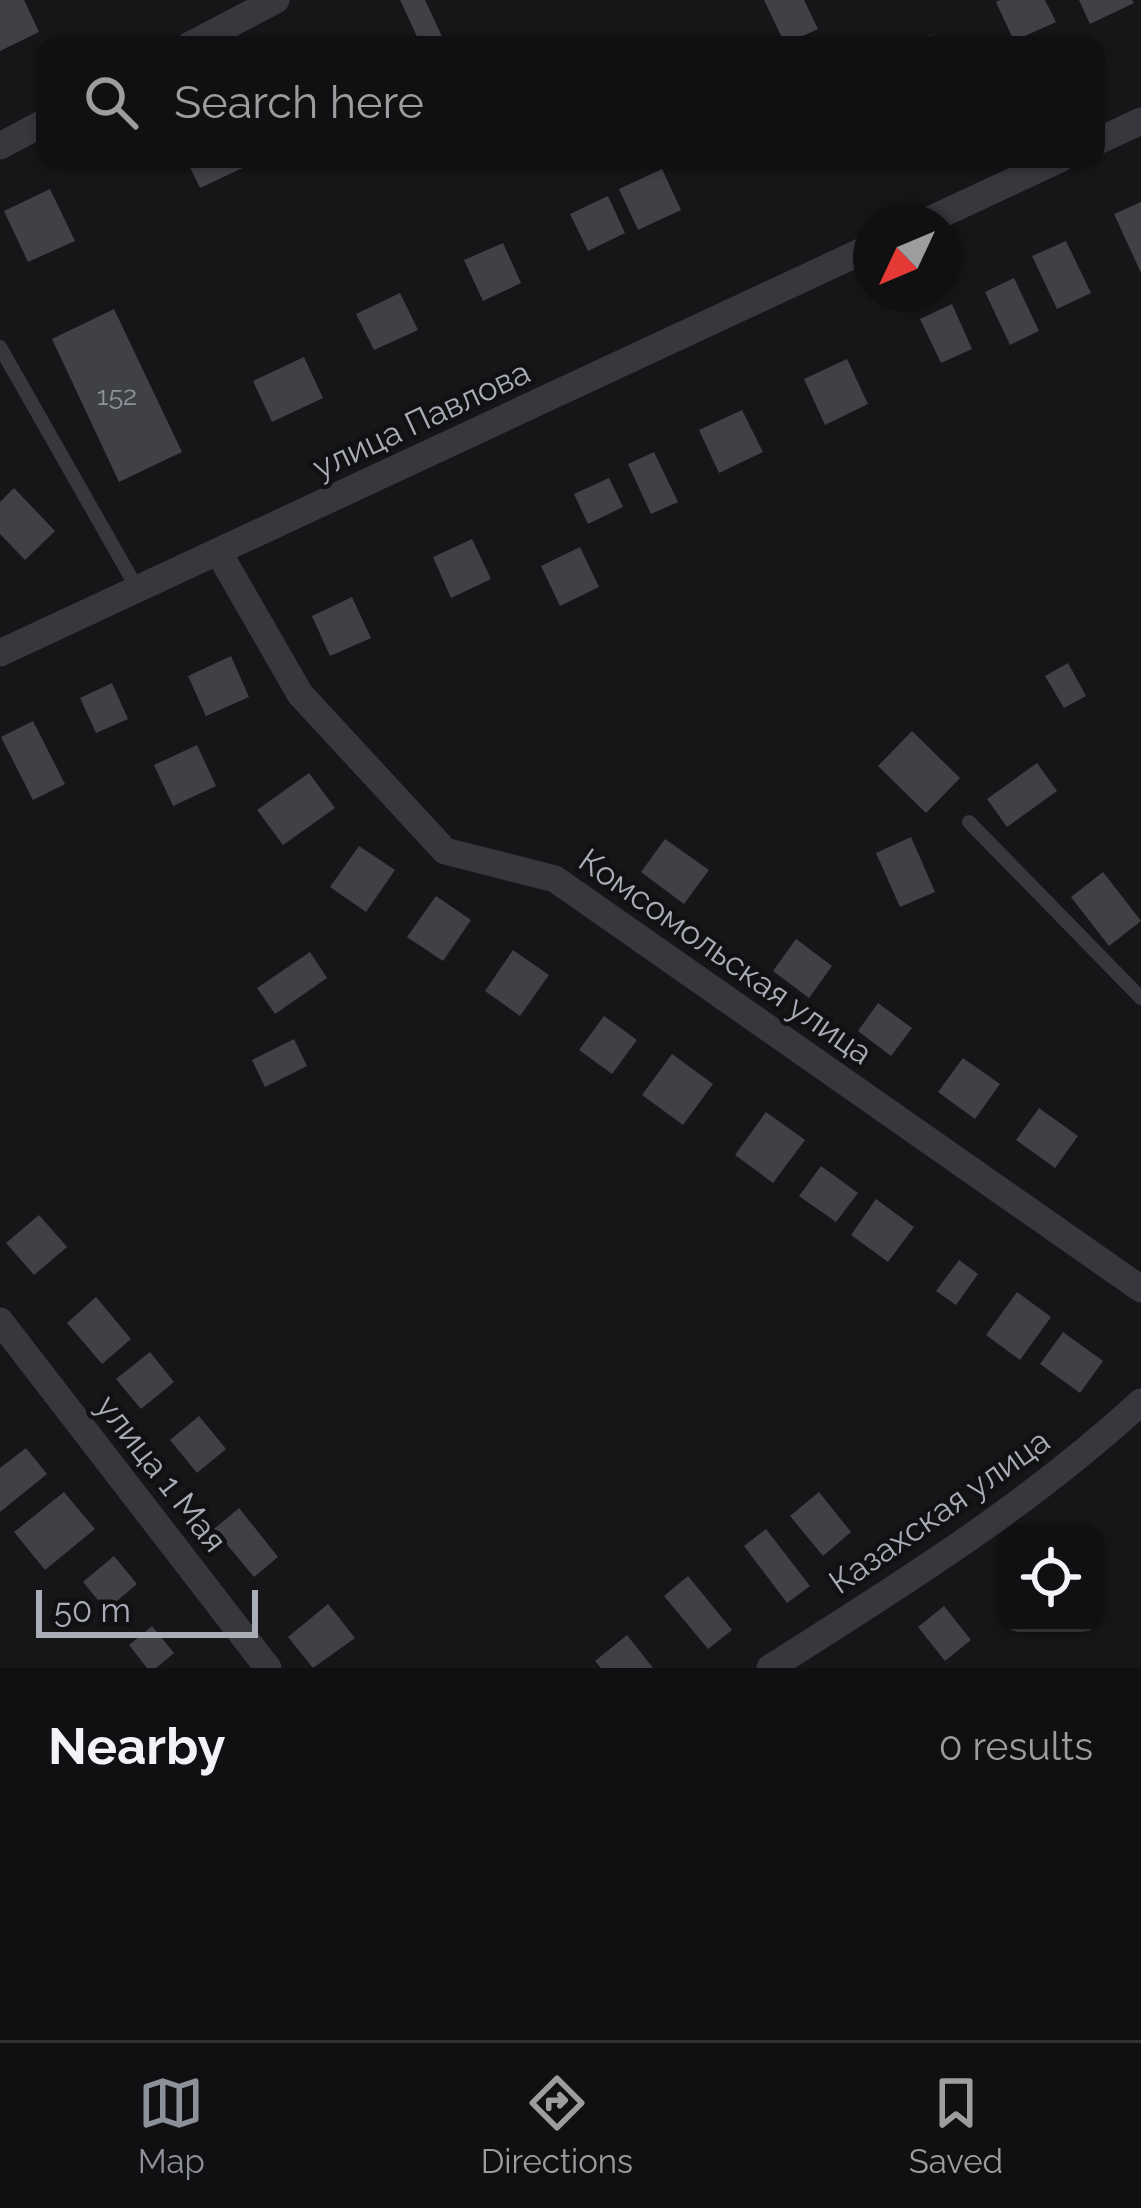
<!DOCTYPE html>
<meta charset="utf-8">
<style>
:root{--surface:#101012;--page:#1e1e20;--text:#f1f3f6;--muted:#9c9d9f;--line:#303032;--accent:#8c9099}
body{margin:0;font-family:Raleway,sans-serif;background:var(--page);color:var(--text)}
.controls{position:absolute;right:36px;bottom:36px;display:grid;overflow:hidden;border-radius:24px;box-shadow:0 3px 9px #0004}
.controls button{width:108px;height:108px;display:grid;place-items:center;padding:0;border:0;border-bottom:3px solid var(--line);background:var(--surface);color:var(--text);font:60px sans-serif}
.compass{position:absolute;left:853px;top:204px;width:108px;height:108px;border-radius:50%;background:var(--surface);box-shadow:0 3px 9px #0004;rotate:226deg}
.scale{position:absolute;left:36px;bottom:30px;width:222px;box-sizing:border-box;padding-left:12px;border:6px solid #a8adb8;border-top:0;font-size:33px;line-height:42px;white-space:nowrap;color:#a8adb8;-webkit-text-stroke:9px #111113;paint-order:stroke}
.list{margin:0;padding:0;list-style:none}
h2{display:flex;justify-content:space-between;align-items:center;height:156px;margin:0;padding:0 48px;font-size:51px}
h2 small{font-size:39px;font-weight:400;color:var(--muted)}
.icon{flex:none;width:66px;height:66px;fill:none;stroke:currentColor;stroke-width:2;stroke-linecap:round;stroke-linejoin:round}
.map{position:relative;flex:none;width:1141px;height:1668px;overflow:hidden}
.search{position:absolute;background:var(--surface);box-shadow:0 3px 9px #0004;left:36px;right:36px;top:36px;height:132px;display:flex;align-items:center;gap:30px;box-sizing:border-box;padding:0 42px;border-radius:24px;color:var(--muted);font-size:45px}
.sheet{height:372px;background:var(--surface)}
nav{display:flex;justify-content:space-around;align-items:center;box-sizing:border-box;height:168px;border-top:3px solid var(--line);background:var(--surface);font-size:33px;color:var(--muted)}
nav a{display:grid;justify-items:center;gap:6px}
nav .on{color:var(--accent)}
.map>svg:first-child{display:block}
</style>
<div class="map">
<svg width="1141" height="1668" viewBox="0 0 1141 1668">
<rect width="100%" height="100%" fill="#161618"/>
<g fill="#404145">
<path d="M0 0H24L39 32 0 51Z"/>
<path d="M400 0H425L446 45H421Z"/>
<path d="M764 0H804L818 29 785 44Z"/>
<path d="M1000 0H1045L1056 22 1014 41 996 2Z"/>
<path d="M1079 0H1132L1134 3 1090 24Z"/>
<path d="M931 35 936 45H909Z"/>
<path d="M186 159H262L200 188Z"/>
<path d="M662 169 681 210 638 230 619 189Z"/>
<path d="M50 189 75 241 28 262 4 211Z"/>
<path d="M608 196 625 233 588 251 570 214Z"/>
<path d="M1141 202V273L1114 214Z"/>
<path d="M1066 241 1091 293 1057 309 1032 256Z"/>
<path d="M503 243 521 283 483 301 464 260Z"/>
<path d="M1014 278 1039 331 1010 345 985 292Z"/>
<path d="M400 293 418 330 374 350 356 314Z"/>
<path d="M952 304 972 349 941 363 920 319Z"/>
<path d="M114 309 182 452 119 482 52 339Z"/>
<path d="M304 357 323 398 272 422 253 381Z"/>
<path d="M847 359 868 404 825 425 804 379Z"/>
<path d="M742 410 763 452 719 473 699 430Z"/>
<path d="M654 452 678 502 651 514 628 464Z"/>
<path d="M609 478 623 507 588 524 574 494Z"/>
<path d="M14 488 55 531 25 560 0 534V502Z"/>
<path d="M472 539 491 579 451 598 433 557Z"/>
<path d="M580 547 599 587 560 606 541 566Z"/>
<path d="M352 597 371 638 330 656 312 616Z"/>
<path d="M231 656 249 697 206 716 188 676Z"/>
<path d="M1068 663 1086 696 1064 708 1045 676Z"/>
<path d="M112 683 128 719 96 733 80 698Z"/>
<path d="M33 721 65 784 33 800 1 737Z"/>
<path d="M912 731 960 778 926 813 878 766Z"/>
<path d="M197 745 216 786 173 806 154 765Z"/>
<path d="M1037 763 1057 791 1007 827 987 799Z"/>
<path d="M309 773 335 808 283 845 257 810Z"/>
<path d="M911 837 935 892 900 907 876 853Z"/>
<path d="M665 839 709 870 684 904 641 872Z"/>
<path d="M359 846 395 870 366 912 330 887Z"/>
<path d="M1103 872 1141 921 1109 946 1071 897Z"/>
<path d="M436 896 471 920 443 961 407 937Z"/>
<path d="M796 939 832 966 809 998 773 971Z"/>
<path d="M513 950 549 975 520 1016 485 991Z"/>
<path d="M310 952 327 978 275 1014 257 988Z"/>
<path d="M878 1003 912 1028 891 1056 858 1031Z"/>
<path d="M604 1016 637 1040 612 1074 579 1050Z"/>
<path d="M294 1039 307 1066 265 1087 252 1060Z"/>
<path d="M672 1054 713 1084 683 1125 642 1095Z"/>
<path d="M963 1058 1000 1084 975 1119 938 1092Z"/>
<path d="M1039 1108 1078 1136 1055 1168 1016 1140Z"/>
<path d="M766 1112 805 1140 773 1183 735 1155Z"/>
<path d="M821 1166 858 1193 836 1222 799 1196Z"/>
<path d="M876 1199 914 1227 888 1262 851 1235Z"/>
<path d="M39 1215 67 1247 34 1275 6 1243Z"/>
<path d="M959 1260 978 1274 956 1305 936 1291Z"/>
<path d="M1017 1292 1051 1317 1020 1360 986 1335Z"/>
<path d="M96 1297 131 1339 102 1364 67 1323Z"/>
<path d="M1063 1332 1103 1361 1080 1393 1040 1364Z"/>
<path d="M150 1352 174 1382 141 1409 116 1379Z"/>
<path d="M199 1416 226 1449 197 1473 170 1440Z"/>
<path d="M26 1448 47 1474 0 1512V1468Z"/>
<path d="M64 1492 95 1529 45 1570 14 1532Z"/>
<path d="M819 1492 851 1532 823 1556 790 1516Z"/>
<path d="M239 1508 278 1557 254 1577 214 1529Z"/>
<path d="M766 1529 810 1586 787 1603 744 1546Z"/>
<path d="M114 1556 137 1584 106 1610 83 1582Z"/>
<path d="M688 1576 732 1630 708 1649 664 1596Z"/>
<path d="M328 1604 355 1638 313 1668 288 1637Z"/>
<path d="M944 1606 971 1640 945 1661 918 1627Z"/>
<path d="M152 1626 174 1653 156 1668H147L129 1645Z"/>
<path d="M627 1635 653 1668H601L595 1661Z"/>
</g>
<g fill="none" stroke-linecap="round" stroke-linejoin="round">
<g stroke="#37383d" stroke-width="14">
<path d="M0 347 138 590"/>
<path d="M969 822 1141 998"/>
</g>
<g stroke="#37383d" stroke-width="27">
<path d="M190 45 276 0"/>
<path d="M1096 142 1141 121"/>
<path d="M0 146 45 122"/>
<path d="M925 222 1060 159"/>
<path d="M219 553 300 694 445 851 555 879 1141 1289"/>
<path d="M0 653 871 247"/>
<path d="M0 1321 268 1668"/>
<path d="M770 1668C899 1586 1028 1506 1141 1402"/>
</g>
</g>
<g text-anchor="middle" stroke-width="9" stroke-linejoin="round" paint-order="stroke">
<g font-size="27" fill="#8e929b">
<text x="117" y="405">152</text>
</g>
<g font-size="33" fill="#a8adb8" stroke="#111113">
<text transform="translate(421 419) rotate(-25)" y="12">улица Павлова</text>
<text transform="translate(726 956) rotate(35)" y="12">Комсомольская улица</text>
<text transform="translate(162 1473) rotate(52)" y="12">улица 1 Мая</text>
<text transform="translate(939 1511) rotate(-35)" y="12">Казахская улица</text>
</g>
</g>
</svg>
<div class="controls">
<button><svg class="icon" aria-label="locate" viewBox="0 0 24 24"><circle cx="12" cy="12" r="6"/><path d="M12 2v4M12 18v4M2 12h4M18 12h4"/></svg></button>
</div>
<svg class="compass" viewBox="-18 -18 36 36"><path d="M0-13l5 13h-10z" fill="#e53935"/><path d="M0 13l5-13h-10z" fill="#9c9d9f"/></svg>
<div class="scale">50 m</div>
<div class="search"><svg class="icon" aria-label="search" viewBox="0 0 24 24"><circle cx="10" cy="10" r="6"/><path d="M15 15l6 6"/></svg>Search here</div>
</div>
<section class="sheet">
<h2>Nearby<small>0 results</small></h2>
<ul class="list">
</ul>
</section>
<nav>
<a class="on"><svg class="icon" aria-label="map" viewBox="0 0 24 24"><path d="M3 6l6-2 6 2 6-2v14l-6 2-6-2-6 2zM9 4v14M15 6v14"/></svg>Map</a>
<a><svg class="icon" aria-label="directions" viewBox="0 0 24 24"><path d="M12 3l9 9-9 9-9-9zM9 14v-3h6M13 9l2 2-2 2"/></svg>Directions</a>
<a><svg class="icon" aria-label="saved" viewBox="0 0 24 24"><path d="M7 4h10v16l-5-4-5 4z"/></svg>Saved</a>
</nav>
